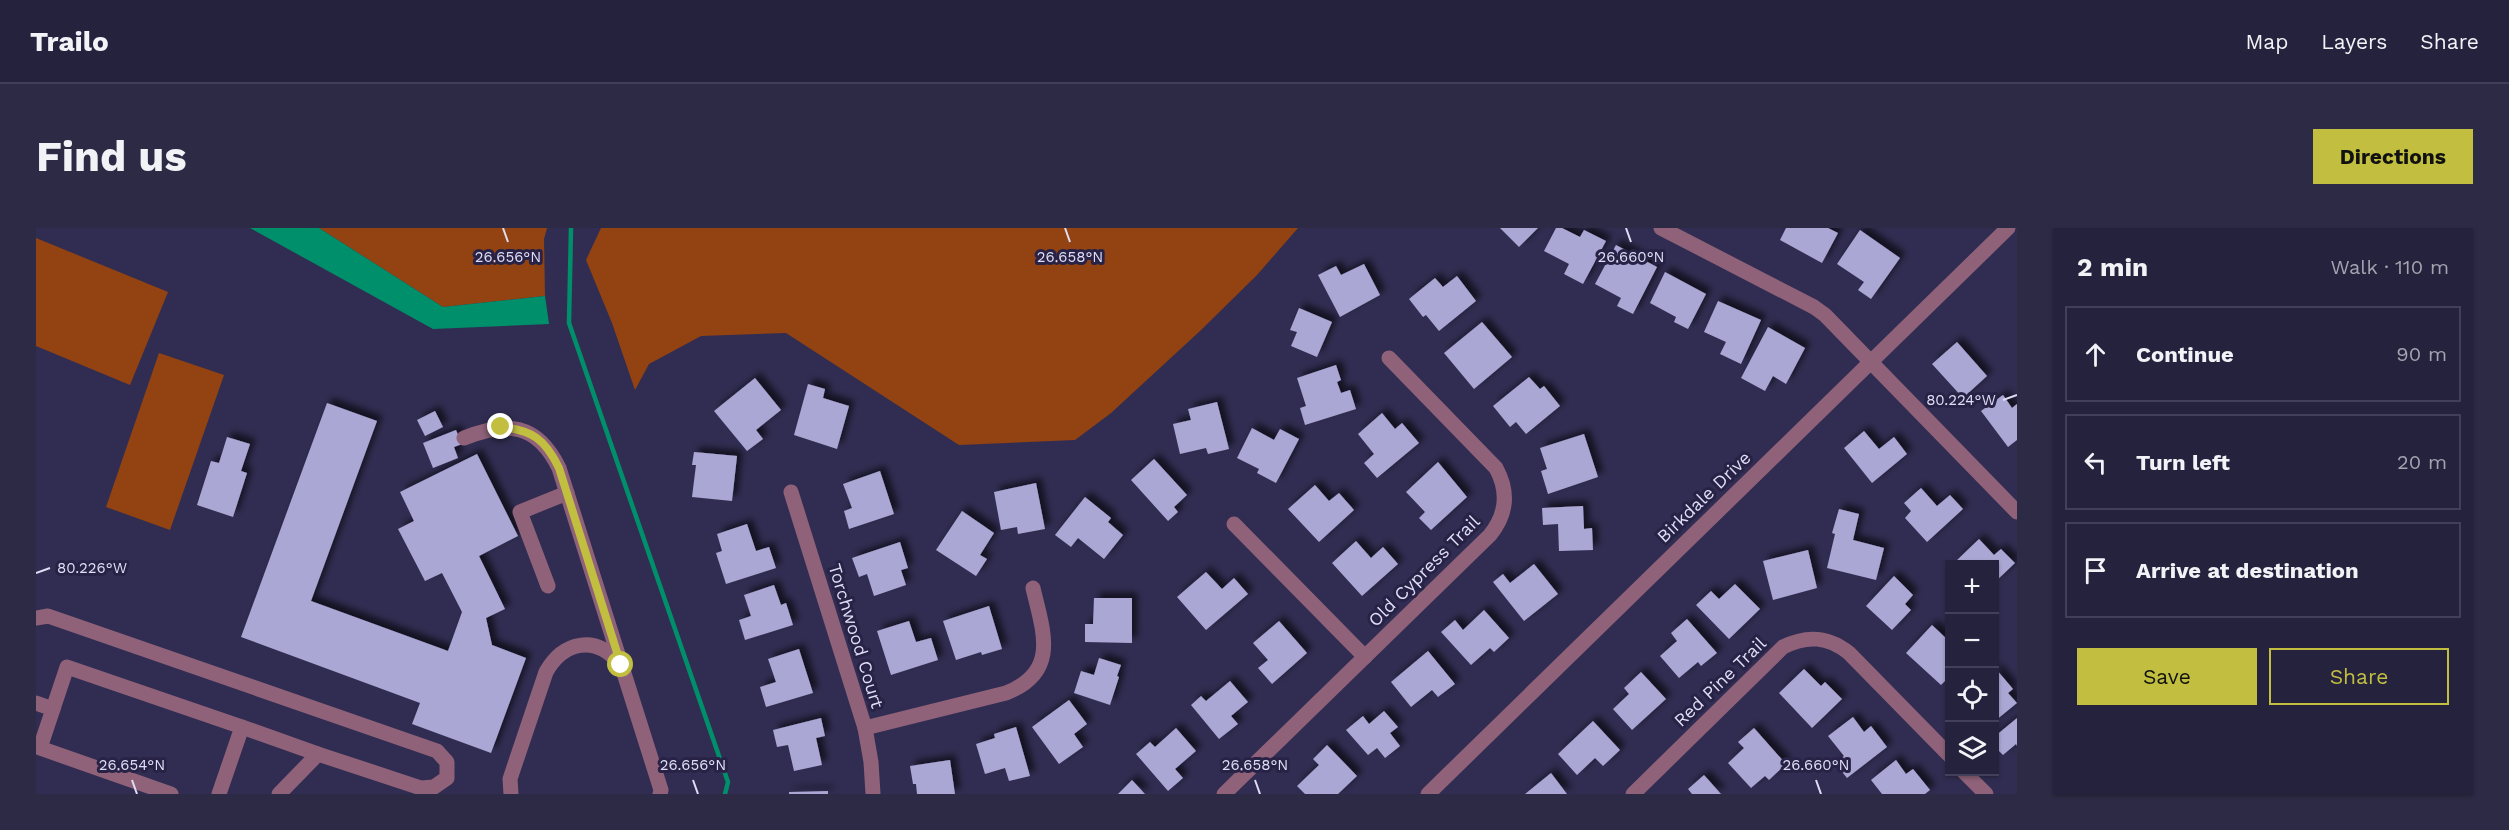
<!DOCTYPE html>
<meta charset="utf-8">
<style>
:root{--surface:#25223e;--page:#2d2a45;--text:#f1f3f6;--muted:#a3a4b0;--line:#423f58;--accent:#c1be40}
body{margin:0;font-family:"Work Sans",sans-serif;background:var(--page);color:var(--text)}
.controls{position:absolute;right:18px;bottom:18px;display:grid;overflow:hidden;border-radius:0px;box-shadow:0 2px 4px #0004}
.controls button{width:54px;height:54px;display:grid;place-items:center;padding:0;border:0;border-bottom:2px solid var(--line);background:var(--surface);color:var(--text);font:30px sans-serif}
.stop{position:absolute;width:18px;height:18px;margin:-14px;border:4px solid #c1be40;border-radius:50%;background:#fff}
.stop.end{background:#c1be40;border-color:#fff;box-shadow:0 2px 6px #0008}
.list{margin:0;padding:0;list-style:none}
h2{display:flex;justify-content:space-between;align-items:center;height:78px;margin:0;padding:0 24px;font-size:26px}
h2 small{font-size:20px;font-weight:400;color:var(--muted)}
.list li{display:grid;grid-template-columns:39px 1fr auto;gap:18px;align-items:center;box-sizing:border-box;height:96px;margin:0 12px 12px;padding:0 12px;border:2px solid var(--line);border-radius:0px}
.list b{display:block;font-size:22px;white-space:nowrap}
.list em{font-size:20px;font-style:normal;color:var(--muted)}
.actions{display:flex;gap:12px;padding:18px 24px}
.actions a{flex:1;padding:14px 0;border:2px solid var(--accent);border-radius:0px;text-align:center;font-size:21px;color:var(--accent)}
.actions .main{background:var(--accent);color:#111}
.icon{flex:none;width:33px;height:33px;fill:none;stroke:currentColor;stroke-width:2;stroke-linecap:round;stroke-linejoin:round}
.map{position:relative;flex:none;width:1981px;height:566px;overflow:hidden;border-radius:0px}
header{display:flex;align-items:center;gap:36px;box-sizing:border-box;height:84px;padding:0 30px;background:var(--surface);border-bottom:2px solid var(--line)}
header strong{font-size:28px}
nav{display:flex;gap:33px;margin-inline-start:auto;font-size:21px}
.intro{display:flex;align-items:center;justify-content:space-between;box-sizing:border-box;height:144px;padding:0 36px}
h1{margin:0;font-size:42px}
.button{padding:15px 27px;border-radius:0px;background:var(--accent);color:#111;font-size:21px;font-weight:700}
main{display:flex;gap:36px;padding:0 36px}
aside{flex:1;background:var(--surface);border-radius:0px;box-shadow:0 2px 4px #0004}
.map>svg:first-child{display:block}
</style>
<header>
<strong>Trailo</strong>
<nav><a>Map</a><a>Layers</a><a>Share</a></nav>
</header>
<div class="intro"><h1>Find us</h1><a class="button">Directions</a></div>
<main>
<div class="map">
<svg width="1981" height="566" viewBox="0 0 1981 566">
<defs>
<filter id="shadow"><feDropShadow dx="5.5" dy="-5.5" stdDeviation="3" flood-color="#0009"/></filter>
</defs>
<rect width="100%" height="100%" fill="#312d52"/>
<g fill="#924311">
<path d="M283 0H511L508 11 509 68 407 79Z"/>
<path d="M565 0H1262L1221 47 1164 103 1075 185 1039 212 923 217 750 105 665 108 613 136 599 162 576 95 550 32Z"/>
<path d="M0 10 132 64 94 157 0 118Z"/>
<path d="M123 125 188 147 134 302 70 279Z"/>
</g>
<path fill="#008f6b" d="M214 0H283L407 79 509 68 513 96 397 101Z"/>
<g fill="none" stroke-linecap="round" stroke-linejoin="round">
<path stroke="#008f6b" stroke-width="4.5" d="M535 0 533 95 692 554 689 566"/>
</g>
<g fill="#aaa7d4" filter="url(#shadow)">
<path d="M1464 0H1502L1483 19Z"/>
<path d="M1520 0H1526L1544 9 1548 2 1570 13 1547 56 1528 46 1533 36 1508 23Z"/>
<path d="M1750 0H1792L1802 5 1786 35 1744 12Z"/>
<path d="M1824 2 1864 30 1835 71 1822 62 1828 54 1801 36Z"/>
<path d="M1580 17 1621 39 1597 86 1581 78 1585 70 1559 56Z"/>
<path d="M1328 36 1344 67 1304 89 1282 47 1300 38 1305 47Z"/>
<path d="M1629 44 1670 66 1652 101 1638 94 1640 89 1614 75Z"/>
<path d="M1421 48 1440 73 1403 103 1390 87 1387 89 1373 71 1399 50 1407 59Z"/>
<path d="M1682 73 1725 92 1705 136 1684 126 1690 114 1668 104Z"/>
<path d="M1263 80 1296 94 1281 129 1255 118 1261 104 1254 102Z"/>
<path d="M1446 94 1476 129 1438 161 1408 125Z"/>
<path d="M1732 99 1769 120 1750 156 1737 148 1729 163 1705 150Z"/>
<path d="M1921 114 1951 148 1927 170 1896 136Z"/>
<path d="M1300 137 1305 152 1301 154 1305 165 1314 162 1320 181 1269 197 1264 180 1270 178 1261 150Z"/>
<path d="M1493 149 1504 161 1508 158 1524 178 1490 206 1480 194 1474 199 1457 178Z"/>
<path d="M719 150 745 182 720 202 727 211 711 223 678 183Z"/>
<path d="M772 156 789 161 787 170 813 178 801 221 758 207Z"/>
<path d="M1967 167 1976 180 1981 176V212L1972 219 1945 183Z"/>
<path d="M1181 174 1193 221 1172 226 1170 220 1144 226 1137 196 1155 192 1152 181Z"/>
<path d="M291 175 341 193 275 373 412 423 426 384 406 345 389 353 362 301 378 293 364 264 441 226 482 308 443 328 469 381 450 390 456 417 490 430 455 525 376 496 384 475 205 409Z"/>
<path d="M399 183 407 199 389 208 381 192Z"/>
<path d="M1346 185 1359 201 1366 195 1383 215 1341 250 1328 235 1338 226 1322 206Z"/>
<path d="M1216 200 1238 212 1244 201 1263 211 1240 255 1221 245 1223 241 1201 230Z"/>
<path d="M420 202 426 216 418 219 422 230 397 240 387 215Z"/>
<path d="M1828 203 1843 221 1858 209 1871 226 1836 255 1808 220Z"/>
<path d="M1548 206 1562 249 1512 266 1505 243 1511 241 1504 220Z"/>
<path d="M191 209 214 216 205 243 211 245 197 289 161 277 175 233 183 235Z"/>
<path d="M658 224 701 228 696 273 656 269 660 237H656Z"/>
<path d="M1118 231 1151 267 1138 279 1142 284 1132 293 1095 252Z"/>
<path d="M1402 234 1431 269 1395 302 1383 290 1389 284 1370 264Z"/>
<path d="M844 243 858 286 813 301 808 283 816 280 807 256Z"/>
<path d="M1000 255 1009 301 982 306 981 299 965 302 958 264Z"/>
<path d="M1279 257 1293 273 1303 265 1318 282 1283 314 1252 281Z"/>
<path d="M1885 260 1901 278 1914 267 1927 281 1891 314 1869 290 1875 283 1868 275Z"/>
<path d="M1049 269 1075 290 1072 294 1087 307 1068 331 1042 310 1035 319 1019 307Z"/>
<path d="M1547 278 1548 301 1556 300 1557 322 1523 323 1522 296 1507 297 1506 280Z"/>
<path d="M1803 281 1823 286 1817 312 1848 320 1840 352 1791 340 1799 306 1796 305Z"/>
<path d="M926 283 958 305 944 327 951 331 940 348 900 322Z"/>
<path d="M711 296 720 323 733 319 740 340 690 356 680 325 686 323 681 306Z"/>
<path d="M1943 311 1958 327 1965 321 1979 335 1958 355V337H1922L1919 334Z"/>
<path d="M1320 313 1335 330 1347 319 1362 336 1326 368 1296 335Z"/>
<path d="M864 314 872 340 865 342 870 357 838 368 831 346 823 349 816 330Z"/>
<path d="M1772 322 1781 360 1737 372 1727 333Z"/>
<path d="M1498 336 1522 366 1488 393 1457 354 1467 346 1474 355Z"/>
<path d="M1170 344 1186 361 1198 350 1212 366 1170 402 1141 369Z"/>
<path d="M1858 348 1877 367 1869 376 1875 382 1856 402 1830 378Z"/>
<path d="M1699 356 1724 381 1693 411 1660 377 1675 363 1683 371Z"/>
<path d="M738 357 745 377 750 375 757 397 709 412 703 392 715 388 708 367Z"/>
<path d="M1058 370H1096V415L1049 414V396H1057Z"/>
<path d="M953 378 966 421 946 427 945 424 920 432 907 393Z"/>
<path d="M1448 382 1473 410 1458 424 1454 420 1435 437 1405 404 1419 392 1427 402Z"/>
<path d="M1651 391 1681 425 1665 438 1662 434 1643 450 1624 428 1641 413 1635 405Z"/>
<path d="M873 393 880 414 895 410 902 432 855 447 841 403Z"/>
<path d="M1243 393 1271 425 1236 456 1222 440 1232 432 1217 415Z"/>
<path d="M1896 397 1914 414 1912 427 1914 428V448L1905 457 1870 425Z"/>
<path d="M763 421 777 465 730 479 724 459 740 454 732 431Z"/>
<path d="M1392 423 1419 456 1402 469 1396 462 1375 479 1355 454Z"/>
<path d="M1063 430 1085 437 1081 448 1083 449 1074 477 1038 465 1045 443 1058 447Z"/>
<path d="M1768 441 1785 458 1789 454 1806 471 1776 500 1743 465Z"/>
<path d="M1960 441 1977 461 1972 465 1981 475 1959 493 1958 443Z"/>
<path d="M1605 444 1630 471 1596 502 1577 481 1593 466 1588 460Z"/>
<path d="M1194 453 1212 474 1195 488 1202 496 1183 511 1155 477 1165 468 1170 473Z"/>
<path d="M1033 472 1051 496 1038 506 1047 519 1023 536 996 499Z"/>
<path d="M1348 483 1362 499 1354 505 1364 518 1349 530 1341 520 1332 527 1310 502 1327 488 1333 496Z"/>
<path d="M1817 489 1828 504 1835 498 1851 519 1811 550 1799 535 1808 528 1792 508Z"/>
<path d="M785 490 789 508 780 510 786 537 758 543 752 517 741 519 737 502Z"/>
<path d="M1981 490V518L1980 516 1967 527 1958 518V509Z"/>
<path d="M1557 493 1584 522 1567 538 1559 530 1541 547 1522 526Z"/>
<path d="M980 499 994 548 973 553 969 540 949 546 940 516 959 510 958 506Z"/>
<path d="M1140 500 1160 523 1139 541 1147 550 1132 563 1100 526 1114 514 1119 519Z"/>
<path d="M1718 500 1750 536 1733 552 1729 548 1715 560 1692 535 1708 520 1702 514Z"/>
<path d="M1291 517 1321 548 1302 566H1269L1261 558 1283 537 1277 531Z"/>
<path d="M914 532 919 566H881L880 556H877L874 538Z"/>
<path d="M1860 532 1870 546 1877 541 1894 562 1889 566H1846L1835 552Z"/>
<path d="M1515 545 1531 566H1489Z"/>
<path d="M1668 547 1685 566H1656L1652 561Z"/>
<path d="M1096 552 1109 566H1082Z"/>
<path d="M792 563V566H753V564Z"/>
</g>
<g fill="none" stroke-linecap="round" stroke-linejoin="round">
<g stroke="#8f6279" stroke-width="15">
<path d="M1625 0 1778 79 1789 87 1981 284"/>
<path d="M428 210C471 193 501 195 523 240L625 562 624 566"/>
<path d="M755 264 829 500 835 534 837 566"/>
<path d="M1198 296 1329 429"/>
<path d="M512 358 484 284 531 265"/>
<path d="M0 390 12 388 401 523 411 534V550L398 559 385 560 282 526 243 566"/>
<path d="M0 475 17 481"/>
<path d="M206 499 282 526"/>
<path d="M829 500 970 465C1024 444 1007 403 997 360"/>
<path d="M1928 544 1950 566"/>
<path d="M135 566 4 520 31 439 206 499 183 566"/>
<path d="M475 566 474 551 479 536 510 444C527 414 559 406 583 435"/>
<path d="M1188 566 1454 307C1471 286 1473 264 1460 240L1353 130"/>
<path d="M1392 566 1972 0"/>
<path d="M1597 566 1747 419C1771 407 1792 408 1813 425L1914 528"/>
</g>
</g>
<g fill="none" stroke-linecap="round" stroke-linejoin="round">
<path stroke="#c1be40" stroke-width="8" d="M465 199C496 202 509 211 523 240L585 437"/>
</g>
<path fill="none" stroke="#dfdef6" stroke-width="2" d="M467 0 472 14M1029 0 1034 14M1590 0 1595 14M1967 172 1981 167M0 345 14 340M96 552 101 566M657 552 662 566M1219 552 1224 566M1780 552 1785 566"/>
<g text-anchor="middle" stroke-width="6" stroke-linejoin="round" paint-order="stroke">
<g font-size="18" fill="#dfdef6" stroke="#282346">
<text transform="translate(1668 269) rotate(-44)" y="6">Birkdale Drive</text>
<text transform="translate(1388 343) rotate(-45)" y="6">Old Cypress Trail</text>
<text transform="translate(820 408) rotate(73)" y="6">Torchwood Court</text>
<text transform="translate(1684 454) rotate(-44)" y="6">Red Pine Trail</text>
</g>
</g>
<g font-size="15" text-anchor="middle" fill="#dfdef6" stroke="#282346" stroke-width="6" stroke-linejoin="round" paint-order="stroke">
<text x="472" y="34">26.656°N</text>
<text x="1034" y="34">26.658°N</text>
<text x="1595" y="34">26.660°N</text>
<text x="1925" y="177">80.224°W</text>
<text x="56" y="345">80.226°W</text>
<text x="96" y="542">26.654°N</text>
<text x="657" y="542">26.656°N</text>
<text x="1219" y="542">26.658°N</text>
<text x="1780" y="542">26.660°N</text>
</g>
</svg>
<div class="controls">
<button>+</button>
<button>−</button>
<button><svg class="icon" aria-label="locate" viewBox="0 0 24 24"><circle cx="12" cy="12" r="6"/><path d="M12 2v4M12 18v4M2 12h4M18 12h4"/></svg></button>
<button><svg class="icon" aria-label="layers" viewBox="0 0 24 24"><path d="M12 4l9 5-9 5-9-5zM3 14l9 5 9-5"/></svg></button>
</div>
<div class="stop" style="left:585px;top:437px"></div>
<div class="stop end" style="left:465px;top:199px"></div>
</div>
<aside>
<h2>2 min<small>Walk · 110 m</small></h2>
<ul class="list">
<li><svg class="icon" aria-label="ahead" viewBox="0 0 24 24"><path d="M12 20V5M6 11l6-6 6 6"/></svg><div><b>Continue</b></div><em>90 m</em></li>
<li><svg class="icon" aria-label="left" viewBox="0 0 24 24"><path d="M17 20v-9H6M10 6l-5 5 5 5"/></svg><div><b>Turn left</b></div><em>20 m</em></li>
<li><svg class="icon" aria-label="arrive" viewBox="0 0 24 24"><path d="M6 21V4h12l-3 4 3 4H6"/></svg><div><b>Arrive at destination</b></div></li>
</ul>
<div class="actions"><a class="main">Save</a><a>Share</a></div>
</aside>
</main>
